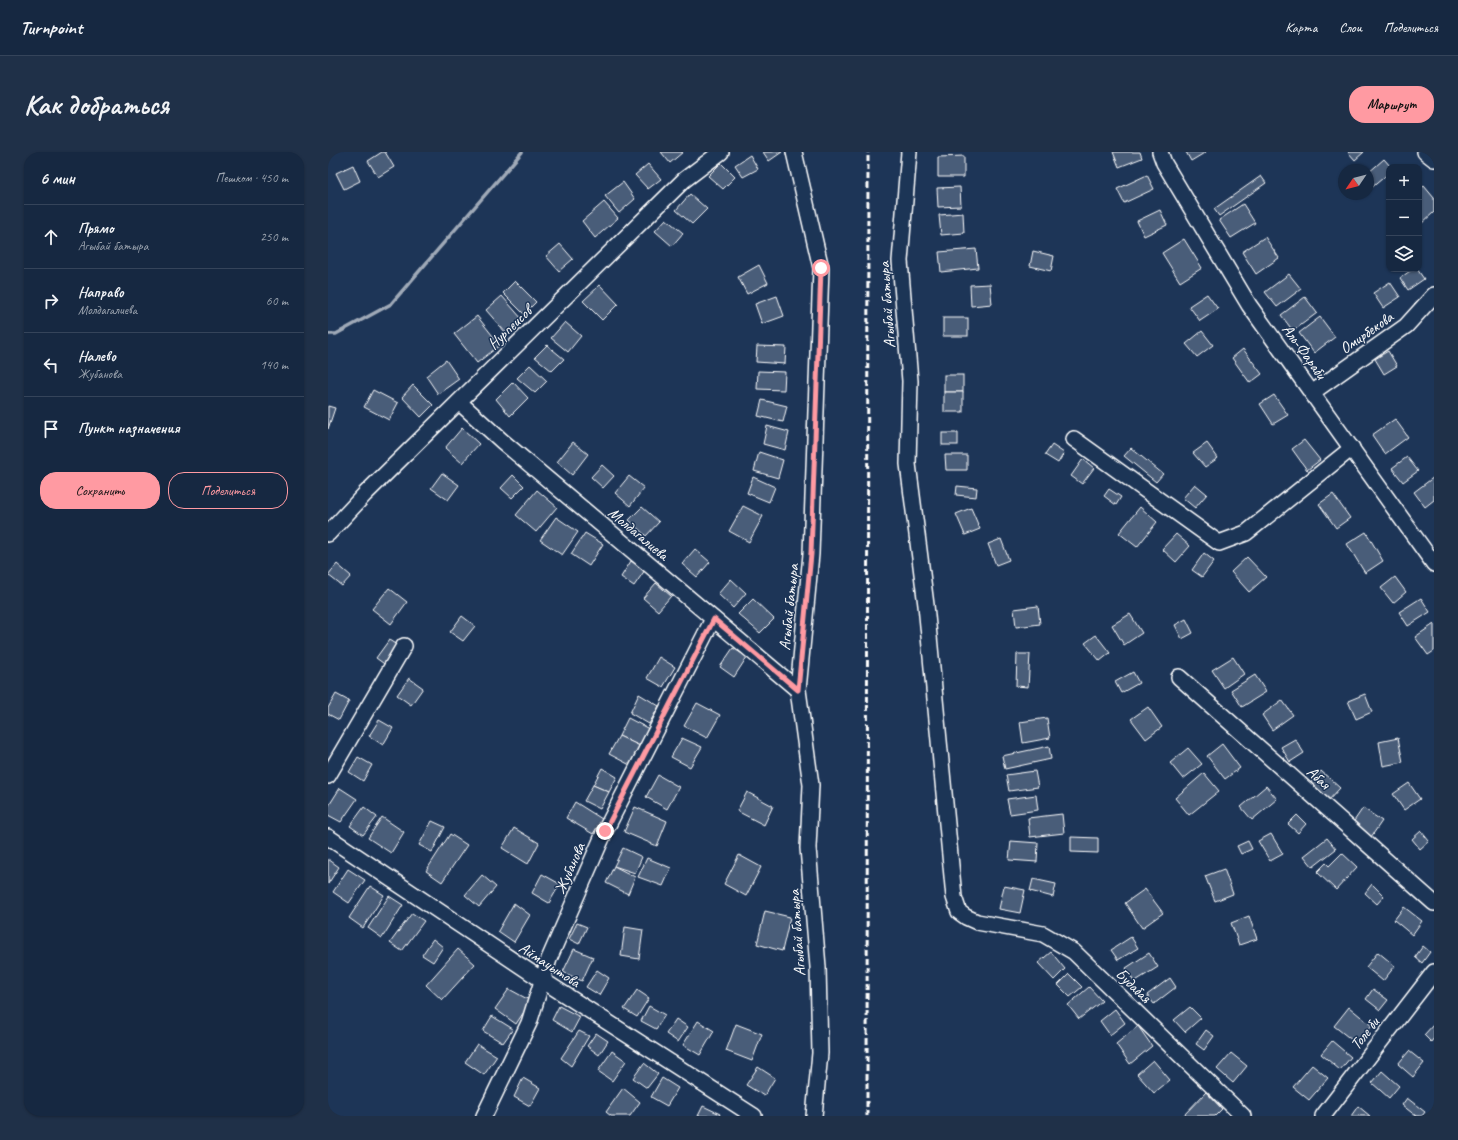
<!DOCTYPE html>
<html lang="ru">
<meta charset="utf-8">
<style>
:root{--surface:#162841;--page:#1f3048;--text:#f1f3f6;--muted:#9ea6b1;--line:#35445a;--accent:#ff9aa2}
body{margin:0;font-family:Caveat,sans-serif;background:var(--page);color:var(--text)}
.controls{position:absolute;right:12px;top:12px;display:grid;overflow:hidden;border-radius:8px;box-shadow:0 1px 3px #0004}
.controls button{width:36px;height:36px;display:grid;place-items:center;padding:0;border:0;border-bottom:1px solid var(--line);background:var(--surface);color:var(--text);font:20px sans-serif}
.compass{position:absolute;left:1010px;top:12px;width:36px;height:36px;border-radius:50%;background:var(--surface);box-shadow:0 1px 3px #0004;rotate:235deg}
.stop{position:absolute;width:12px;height:12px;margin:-9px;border:3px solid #ff9aa2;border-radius:50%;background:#fff}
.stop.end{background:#ff9aa2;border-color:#fff;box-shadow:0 1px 4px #0008}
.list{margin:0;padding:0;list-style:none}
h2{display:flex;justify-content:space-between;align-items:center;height:52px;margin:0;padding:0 16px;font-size:17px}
h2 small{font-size:13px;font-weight:400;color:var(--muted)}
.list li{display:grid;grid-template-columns:26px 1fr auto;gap:12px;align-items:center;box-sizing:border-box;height:64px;padding:0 16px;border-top:1px solid var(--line)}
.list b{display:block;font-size:15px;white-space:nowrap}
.list p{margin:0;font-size:13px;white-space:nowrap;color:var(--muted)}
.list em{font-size:13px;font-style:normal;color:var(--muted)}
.actions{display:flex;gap:8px;padding:12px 16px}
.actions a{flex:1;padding:9px 0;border:1px solid var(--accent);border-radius:16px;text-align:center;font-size:14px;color:var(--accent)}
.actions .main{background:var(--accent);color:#111}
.icon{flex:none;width:22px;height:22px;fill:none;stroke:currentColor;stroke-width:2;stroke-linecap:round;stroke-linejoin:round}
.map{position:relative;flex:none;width:1106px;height:964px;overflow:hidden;border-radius:16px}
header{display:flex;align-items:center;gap:24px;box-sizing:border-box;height:56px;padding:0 20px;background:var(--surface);border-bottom:1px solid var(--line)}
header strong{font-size:19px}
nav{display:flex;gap:22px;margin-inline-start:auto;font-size:14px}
.intro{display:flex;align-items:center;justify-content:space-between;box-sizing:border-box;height:96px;padding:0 24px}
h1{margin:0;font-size:28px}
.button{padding:10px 18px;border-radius:16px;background:var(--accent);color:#111;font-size:14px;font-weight:700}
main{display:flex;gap:24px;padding:0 24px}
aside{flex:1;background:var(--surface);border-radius:16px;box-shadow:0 1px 3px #0004}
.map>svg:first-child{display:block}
</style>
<header>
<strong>Turnpoint</strong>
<nav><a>Карта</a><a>Слои</a><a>Поделиться</a></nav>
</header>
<div class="intro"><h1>Как добраться</h1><a class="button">Маршрут</a></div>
<main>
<aside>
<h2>6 мин<small>Пешком · 450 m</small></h2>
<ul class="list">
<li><svg class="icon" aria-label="ahead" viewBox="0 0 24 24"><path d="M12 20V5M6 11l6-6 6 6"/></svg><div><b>Прямо</b><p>Агыбай батыра</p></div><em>250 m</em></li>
<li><svg class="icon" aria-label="right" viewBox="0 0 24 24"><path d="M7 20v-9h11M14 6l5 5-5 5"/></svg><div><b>Направо</b><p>Молдагалиева</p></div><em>60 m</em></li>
<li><svg class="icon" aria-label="left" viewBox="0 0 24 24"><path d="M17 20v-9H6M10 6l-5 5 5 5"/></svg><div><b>Налево</b><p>Жубанова</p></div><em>140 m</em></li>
<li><svg class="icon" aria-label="arrive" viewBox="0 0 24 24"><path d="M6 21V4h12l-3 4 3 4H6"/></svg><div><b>Пункт назначения</b></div></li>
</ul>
<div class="actions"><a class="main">Сохранить</a><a>Поделиться</a></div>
</aside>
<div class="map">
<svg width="1106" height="964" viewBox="0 0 1106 964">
<rect width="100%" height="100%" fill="#1d3557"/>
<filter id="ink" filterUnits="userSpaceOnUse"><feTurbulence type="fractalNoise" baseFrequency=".025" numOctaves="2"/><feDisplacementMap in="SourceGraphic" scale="8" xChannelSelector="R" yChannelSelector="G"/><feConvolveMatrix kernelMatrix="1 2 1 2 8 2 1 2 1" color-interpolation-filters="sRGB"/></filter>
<g filter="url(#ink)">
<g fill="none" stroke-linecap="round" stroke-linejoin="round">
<path stroke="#a0aab8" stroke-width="3.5" d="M0 182H8L63 152 194 0"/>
</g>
<g fill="#4a5d79" stroke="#fff">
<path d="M54 0H57L66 15 50 25 40 9Z"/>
<path d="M333 0H355L342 11Z"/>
<path d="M435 0H454L441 9Z"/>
<path d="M785 0H812L814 6 791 15Z"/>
<path d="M858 0H878L863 9Z"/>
<path d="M1020 0H1036L1027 8Z"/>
<path d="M422 3 430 17 415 25 407 13Z"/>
<path d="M636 4V25H610V5Z"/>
<path d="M1056 7 1063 15H1061V21L1042 37 1040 35V21Z"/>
<path d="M393 11 407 25 395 37 380 24Z"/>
<path d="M320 12 333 27 320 37 307 23Z"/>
<path d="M25 13 32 29 16 37 8 21Z"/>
<path d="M819 23 826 37 796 51 789 37Z"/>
<path d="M933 24 938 31 891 64 886 57Z"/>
<path d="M295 30 307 47 291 61 277 44Z"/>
<path d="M1096 34 1106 46V60L1093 72 1091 71V38Z"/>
<path d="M632 35 633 54 610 55 609 36Z"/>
<path d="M362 42 379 57 364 72 348 58Z"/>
<path d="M276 50 290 66 267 86 254 69Z"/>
<path d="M915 52 927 71 903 86 891 68Z"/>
<path d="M832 58 839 73 816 84 809 69Z"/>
<path d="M635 61 636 81 613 83 611 63Z"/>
<path d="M338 67 355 81 344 94 327 79Z"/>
<path d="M937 85 951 106 928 122 914 100Z"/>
<path d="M856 87 874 116 852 130 834 101Z"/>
<path d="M232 92 245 107 231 119 218 104Z"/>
<path d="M648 97 650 116 613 120 611 100Z"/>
<path d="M705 99 726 104 723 119 702 114Z"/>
<path d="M431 113 440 131 419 142 410 125Z"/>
<path d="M1085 117H1089L1096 127 1080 138 1072 126Z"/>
<path d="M961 122 973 137 949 155 937 140Z"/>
<path d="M187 129 208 150 196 162 175 141Z"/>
<path d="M1062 130 1072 145 1055 156 1045 141Z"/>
<path d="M662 132 664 152 643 154 642 133Z"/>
<path d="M272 133 290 152 274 168 255 149Z"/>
<path d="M879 142 890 157 872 169 861 154Z"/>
<path d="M174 144 194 167 178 181 158 158Z"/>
<path d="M449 144 456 164 434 172 427 152Z"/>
<path d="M977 145 989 161 965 179 953 163Z"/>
<path d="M149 164 172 193 149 211 126 182Z"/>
<path d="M992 165 1007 185 986 201 971 181Z"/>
<rect x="615" y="166" width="25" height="18"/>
<path d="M237 170 253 184 240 200 223 186Z"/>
<path d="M874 179 885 193 869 205 858 192Z"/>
<path d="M219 193 236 207 224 219 207 205Z"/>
<path d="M429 194 458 195 457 212 428 210Z"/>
<path d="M915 197 934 222 922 231 904 206Z"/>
<path d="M1060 199 1069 214 1056 222 1047 207Z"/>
<path d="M118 208 131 227 110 242 98 224Z"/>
<path d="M202 213 219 229 207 241 189 226Z"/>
<path d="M430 219 457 220 456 238 429 237Z"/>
<rect x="616" y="223" width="19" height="17"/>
<path d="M185 230 200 246 182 264 168 247Z"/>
<path d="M85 233 105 253 93 265 74 245Z"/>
<path d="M45 238 70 251 61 268 36 255Z"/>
<rect x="616" y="240" width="19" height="20"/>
<path d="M946 243 960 263 945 272 932 252Z"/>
<path d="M434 248 459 254 455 270 430 264Z"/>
<path d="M0 254 7 256 0 277Z"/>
<path d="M1067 267 1080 285 1057 302 1044 283Z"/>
<path d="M439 274 461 280 457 298 435 292Z"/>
<path d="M134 276 151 292 134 311 117 296Z"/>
<rect x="614" y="281" width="16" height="12"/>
<path d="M976 288 992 308 979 318 964 297Z"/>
<path d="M245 290 260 302 244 323 229 310Z"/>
<path d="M879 291 890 306 877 315 865 301Z"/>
<path d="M724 293 736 301 730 311 717 303Z"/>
<path d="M803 296 835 322 828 330 796 304Z"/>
<path d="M431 300 455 308 450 326 426 319Z"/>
<path d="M617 303H639V318H618Z"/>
<path d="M1079 305 1090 319 1075 330 1064 316Z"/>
<path d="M755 307 766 316 754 332 743 324Z"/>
<path d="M274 313 286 324 275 336 263 325Z"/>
<path d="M114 321 131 333 120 348 103 336Z"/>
<path d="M185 323 196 334 184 346 173 336Z"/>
<path d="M301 324 316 336 302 354 287 341Z"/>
<path d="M425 325 447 335 441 350 419 341Z"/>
<path d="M1106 325V348L1097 355 1086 340Z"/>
<path d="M867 332 879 342 867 356 855 346Z"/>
<path d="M629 334 649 336 648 345 628 343Z"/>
<path d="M781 337 793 345 788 353 776 344Z"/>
<path d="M209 338 229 355 208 380 188 363Z"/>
<path d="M1005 342 1022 366 1008 376 991 352Z"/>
<path d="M415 354 435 364 421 390 401 379Z"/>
<path d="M314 355 331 370 318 384 301 368Z"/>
<path d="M812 355 829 370 809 395 791 381Z"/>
<path d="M643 356 652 377 637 383 628 362Z"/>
<path d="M228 365 250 380 234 403 212 388Z"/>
<path d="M1038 380 1055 409 1037 421 1019 392Z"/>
<path d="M257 381 275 392 261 414 243 402Z"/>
<path d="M848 382 862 394 848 410 834 397Z"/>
<path d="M673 387 681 408 668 413 660 392Z"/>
<path d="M367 397 382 410 369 425 354 412Z"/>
<path d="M876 401 886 409 874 425 864 418Z"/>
<path d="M919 405 938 425 921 440 903 420Z"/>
<path d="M303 409 317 418 306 434 293 425Z"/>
<path d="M9 412 23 424 14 434 0 423Z"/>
<path d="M1067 425 1078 440 1065 451 1053 436Z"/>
<path d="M403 427 418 441 405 456 390 442Z"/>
<path d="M328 431 343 444 330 459 315 446Z"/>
<path d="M61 436 79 450 63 472 44 457Z"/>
<path d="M1093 446 1102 460 1080 474 1071 460Z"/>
<path d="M425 447 446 467 432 481 410 462Z"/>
<path d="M710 454 712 472 688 475 686 457Z"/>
<path d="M802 462 814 481 796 493 784 473Z"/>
<path d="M134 464 147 474 135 489 122 480Z"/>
<path d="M858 467 865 481 854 487 847 473Z"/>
<path d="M1106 472V499L1100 503 1087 485Z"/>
<path d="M768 483 782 501 772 509 757 491Z"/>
<path d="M61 488 72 495 59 514 48 506Z"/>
<path d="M405 496 419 505 406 525 392 515Z"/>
<path d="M689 502H702L700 535 688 534Z"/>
<path d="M331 505 347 515 335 535 319 526Z"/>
<path d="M905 505 916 522 896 536 884 518Z"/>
<path d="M805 520 811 531 793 541 787 530Z"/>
<path d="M927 523 938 540 914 555 903 538Z"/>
<path d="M81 526 95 536 83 553 69 543Z"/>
<path d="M8 542 21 549 11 568 0 562V556Z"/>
<path d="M311 542 331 554 321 572 302 561Z"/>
<path d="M1037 542 1044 560 1028 567 1020 549Z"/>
<path d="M954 548 965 563 944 578 934 563Z"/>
<path d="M369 551 392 563 379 586 356 574Z"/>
<path d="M820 555 834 575 818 587 803 567Z"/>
<path d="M300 566 321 577 312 594 291 584Z"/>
<path d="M719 566 722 586 695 591 692 570Z"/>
<path d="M51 568 65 576 55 593 41 584Z"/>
<path d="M291 584 312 594 302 613 281 602Z"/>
<path d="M354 586 374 595 362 615 343 605Z"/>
<path d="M1070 586 1075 610 1055 614 1051 590Z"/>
<path d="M967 587 976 601 962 610 953 595Z"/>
<path d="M894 592 912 616 897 627 879 604Z"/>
<path d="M721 594 723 607 677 617 674 604Z"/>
<path d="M860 596 874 612 855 627 842 611Z"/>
<path d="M30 605 44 613 35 629 21 620Z"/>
<path d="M274 616 289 625 281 640 265 633Z"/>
<path d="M707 619 710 635 681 639 678 623Z"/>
<path d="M993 619 1012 636 1000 649 981 633Z"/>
<path d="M876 621 891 639 861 663 847 646Z"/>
<path d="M330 623 351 635 339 657 318 645Z"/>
<path d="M1081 631 1092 647 1076 658 1065 642Z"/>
<path d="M265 633 281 640 272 657 256 649Z"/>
<path d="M938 634 949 647 924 668 913 655Z"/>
<path d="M12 636 29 647 13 670 0 663V655Z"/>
<path d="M419 640 445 654 436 673 409 659Z"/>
<path d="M708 643 710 658 682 662 679 647Z"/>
<path d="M247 650 274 667 265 682 238 666Z"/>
<path d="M36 655 49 665 35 683 22 674Z"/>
<path d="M307 655 339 669 329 694 296 680Z"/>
<path d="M1035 656 1054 669 1043 685 1024 672Z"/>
<path d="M734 662 736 681 702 685 700 666Z"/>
<path d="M969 663 978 672 970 681 960 672Z"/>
<path d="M54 665 76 680 63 701 40 686Z"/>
<path d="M104 669 117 675 104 700 91 693Z"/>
<path d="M186 676 211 691 200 712 174 696Z"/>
<path d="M1093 679 1101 689 1092 697 1084 687Z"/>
<path d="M122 682 139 693 114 730 98 719Z"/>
<path d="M943 682 955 702 942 709 930 689Z"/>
<path d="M743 685 770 686V701L743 700Z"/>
<path d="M999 686 1008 697 985 715 976 704Z"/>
<path d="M683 689 710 691 709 710 681 708Z"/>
<path d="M920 689 924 697 913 702 909 694Z"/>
<path d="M295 696 314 705 307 721 286 714Z"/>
<path d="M1014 701 1029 715 1008 738 989 720 998 711 1001 714Z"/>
<path d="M411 703 433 715 418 744 396 732Z"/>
<path d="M319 706 343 716 335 734 310 725Z"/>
<path d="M0 707 11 715 0 732Z"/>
<path d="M286 714 307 725 300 742 278 731Z"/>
<path d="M20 717 37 728 21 751 5 740Z"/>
<path d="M896 717 905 742 887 749 877 724Z"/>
<path d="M214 722 232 732 221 751 204 741Z"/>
<path d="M154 723 168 735 151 755 137 743Z"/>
<path d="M705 727 728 732 725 745 702 739Z"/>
<path d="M1044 732 1056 744 1049 752 1037 741Z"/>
<path d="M42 734 56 743 35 776 21 766Z"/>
<path d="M676 734 697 738 692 761 671 757Z"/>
<path d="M817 737 835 761 814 776 797 751Z"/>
<path d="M61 744 75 753 54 786 40 776Z"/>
<path d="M186 751 202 763 186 790 170 779Z"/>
<path d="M1076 755 1094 769 1084 783 1066 768Z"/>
<path d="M437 759 462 765 454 799 429 792Z"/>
<path d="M84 761 96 769 74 799 62 791Z"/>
<path d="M921 764 929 787 911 793 903 771Z"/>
<path d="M249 771 259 775 251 792 241 787Z"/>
<path d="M297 775 315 778 311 807 293 804Z"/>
<path d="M803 785 810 796 790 808 783 798Z"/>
<path d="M105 787 115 795 105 810 94 803Z"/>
<path d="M1095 794 1102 800 1094 811 1087 805Z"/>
<path d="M130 797 147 812 114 848 98 833Z"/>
<path d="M246 797 265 805 254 829 235 820Z"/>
<path d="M723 800 737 817 726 828 710 811Z"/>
<path d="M1050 800 1067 814 1055 829 1038 815Z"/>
<path d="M821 801 830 815 806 830 798 816Z"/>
<path d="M269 818 281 826 271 843 258 835Z"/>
<path d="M741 822 754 835 742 845 730 833Z"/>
<path d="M842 826 848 835 826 852 819 843Z"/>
<path d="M761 835 774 849 751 867 740 853Z"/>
<path d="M181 837 203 849 188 872 167 857Z"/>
<path d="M1045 837 1060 848 1052 858 1038 847Z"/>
<path d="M309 838 321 846 309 865 296 857Z"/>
<path d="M231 854 252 865 244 880 224 868Z"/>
<path d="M321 854 337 863 328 877 313 869Z"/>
<path d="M862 855 873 866 857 880 846 868Z"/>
<path d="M1021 855 1044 874 1029 892 1006 874Z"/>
<path d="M787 857 797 871 782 883 772 869Z"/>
<path d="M164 864 185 877 175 891 155 879Z"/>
<path d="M348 867 360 875 350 890 338 882Z"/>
<path d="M370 869 386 879 372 903 355 893Z"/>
<path d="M408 872 434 882 424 909 398 899Z"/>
<path d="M1106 872V886L1103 890 1096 883Z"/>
<path d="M810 874 824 894 802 912 788 892Z"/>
<path d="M878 878 886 884 876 898 868 892Z"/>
<path d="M251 879 261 884 243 914 233 906Z"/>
<path d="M268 881 280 889 271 903 259 894Z"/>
<path d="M1004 889 1023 905 1012 918 993 902Z"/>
<path d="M149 892 169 904 156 923 137 910Z"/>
<path d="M284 899 298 909 284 929 270 919Z"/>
<path d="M1081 899 1096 911 1085 925 1070 912Z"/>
<path d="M903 901 919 914 905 931 889 917Z"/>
<path d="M825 908 842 928 826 941 809 922Z"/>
<path d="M316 911 330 922 319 936 305 926Z"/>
<path d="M984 913 1000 926 981 948 965 935Z"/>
<path d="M430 915 447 926 436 944 418 933Z"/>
<path d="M1054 919 1071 934 1061 946 1044 931Z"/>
<path d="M195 926 212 936 202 954 186 945Z"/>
<path d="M334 926 350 936 339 954 323 945Z"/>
<path d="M295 936 312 950 302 964H283L278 960Z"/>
<path d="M878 940 894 957 887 964H855Z"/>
<path d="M1079 946 1097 960 1094 964H1088L1074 953Z"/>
<path d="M375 954 392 962 391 964H370Z"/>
<path d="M1030 954 1042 964H1023Z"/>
</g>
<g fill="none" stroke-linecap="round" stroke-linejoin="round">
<defs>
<g id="minor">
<path d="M466 0 493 116 483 402 470 538 483 633 480 696 490 815 492 901 486 964"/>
<path d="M581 0 572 109 582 229 580 312 598 453 626 745 631 760 638 765 649 770 715 782 746 800 915 964"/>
<path d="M832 0 836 11 921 153 1106 412"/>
<path d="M1097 0 1106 7"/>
<path d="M985 240 1078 174 1106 143"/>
<path d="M131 250 174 289 470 538"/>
<path d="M746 287 891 391 918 381 1024 296"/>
<path d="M0 382 37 342 356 28 393 0"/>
<path d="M851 525 1106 751"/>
<path d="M0 624 76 494"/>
<path d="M0 685 214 828 426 964"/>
<path d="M156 964 201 871 221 807 277 679 385 467"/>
<path d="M995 964 1106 820"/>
</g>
</defs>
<use href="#minor" stroke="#fff" stroke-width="18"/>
<use href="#minor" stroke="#1d3557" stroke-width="15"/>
<path stroke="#fff" stroke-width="3" stroke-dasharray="6 3" stroke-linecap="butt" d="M539 964 540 0"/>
</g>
</g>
<g fill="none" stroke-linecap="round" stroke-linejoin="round" filter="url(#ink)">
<path stroke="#ff9aa2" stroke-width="5" d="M277 679 386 467 470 538 483 402 493 116"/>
</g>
<g text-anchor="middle" stroke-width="3" stroke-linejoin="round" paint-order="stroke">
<g font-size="16" fill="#fff" stroke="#1d3557">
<text transform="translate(558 153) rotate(-94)" y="6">Агыбай батыра</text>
<text transform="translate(181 175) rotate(-44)" y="6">Нурпеисов</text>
<text transform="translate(1038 180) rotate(-35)" y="6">Омирбекова</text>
<text transform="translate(977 199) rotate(54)" y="6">Аль-Фараби</text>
<text transform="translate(311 381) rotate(40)" y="6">Молдагалиева</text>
<text transform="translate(460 455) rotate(-84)" y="6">Агыбай батыра</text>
<text transform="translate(991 625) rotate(42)" y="6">Абая</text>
<text transform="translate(241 716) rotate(-66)" y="6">Жубанова</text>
<text transform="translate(468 781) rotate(-94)" y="6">Агыбай батыра</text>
<text transform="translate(222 812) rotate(33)" y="6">Аймауытова</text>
<text transform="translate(806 833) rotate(44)" y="6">Будабая</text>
<text transform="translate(1036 881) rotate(-52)" y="6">Толе би</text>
</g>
</g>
</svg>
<div class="controls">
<button>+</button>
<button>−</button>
<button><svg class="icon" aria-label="layers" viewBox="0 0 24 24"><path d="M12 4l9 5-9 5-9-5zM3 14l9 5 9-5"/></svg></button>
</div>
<svg class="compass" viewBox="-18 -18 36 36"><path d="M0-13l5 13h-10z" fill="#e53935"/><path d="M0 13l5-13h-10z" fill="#9ea6b1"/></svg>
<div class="stop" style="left:493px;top:116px"></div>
<div class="stop end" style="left:277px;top:679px"></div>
</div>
</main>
